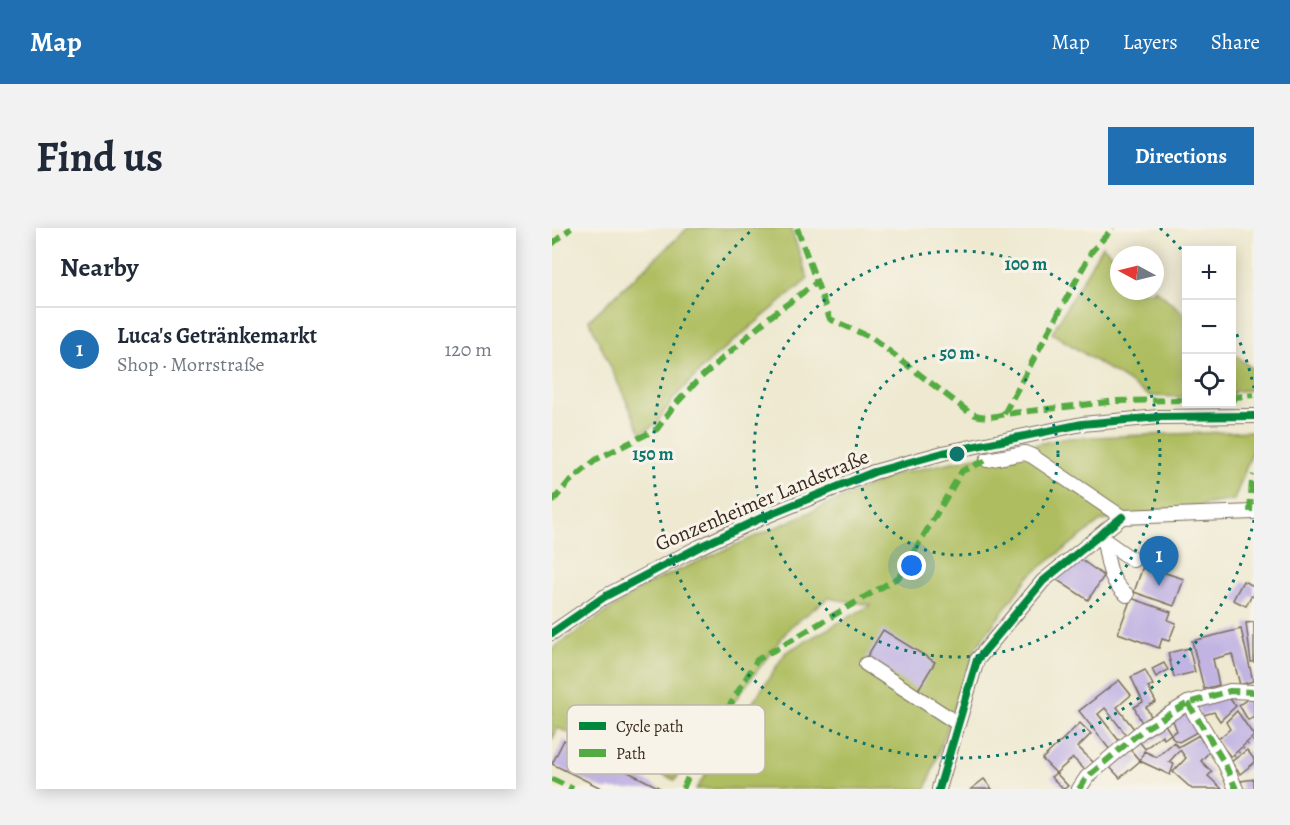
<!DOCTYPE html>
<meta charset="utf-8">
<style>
:root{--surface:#fff;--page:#f2f2f3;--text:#1f2937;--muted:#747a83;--line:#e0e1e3;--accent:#1f6fb2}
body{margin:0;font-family:Alegreya,serif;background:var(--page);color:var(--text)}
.controls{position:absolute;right:18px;top:18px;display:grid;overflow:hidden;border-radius:0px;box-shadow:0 3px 15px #0003}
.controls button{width:54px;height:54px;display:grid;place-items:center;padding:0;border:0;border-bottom:2px solid var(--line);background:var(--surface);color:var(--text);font:30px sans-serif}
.compass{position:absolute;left:558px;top:18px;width:54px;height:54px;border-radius:50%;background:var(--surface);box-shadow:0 3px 15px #0003;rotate:277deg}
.you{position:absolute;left:360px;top:338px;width:21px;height:21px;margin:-15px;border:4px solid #fff;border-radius:50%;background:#1a73e8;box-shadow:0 0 0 9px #1a73e833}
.badge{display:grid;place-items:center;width:39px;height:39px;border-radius:50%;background:var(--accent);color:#fff;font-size:20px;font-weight:700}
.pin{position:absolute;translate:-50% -50px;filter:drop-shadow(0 2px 3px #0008)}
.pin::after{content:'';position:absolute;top:32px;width:21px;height:18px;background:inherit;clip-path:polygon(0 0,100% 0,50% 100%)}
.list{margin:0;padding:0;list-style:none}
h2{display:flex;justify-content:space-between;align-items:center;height:78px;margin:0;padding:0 24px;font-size:26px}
h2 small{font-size:20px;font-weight:400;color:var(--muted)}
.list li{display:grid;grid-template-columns:39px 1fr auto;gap:18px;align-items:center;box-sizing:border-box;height:84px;padding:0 24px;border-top:2px solid var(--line)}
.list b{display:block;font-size:22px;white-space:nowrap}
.list p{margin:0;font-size:20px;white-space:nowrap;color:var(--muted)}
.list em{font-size:20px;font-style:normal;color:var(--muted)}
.icon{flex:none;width:33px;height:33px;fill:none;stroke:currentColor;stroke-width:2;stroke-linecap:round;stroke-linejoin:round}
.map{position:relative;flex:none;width:702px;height:561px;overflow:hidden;border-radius:0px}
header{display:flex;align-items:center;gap:36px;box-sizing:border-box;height:84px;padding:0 30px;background:var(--accent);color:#fff}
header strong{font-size:28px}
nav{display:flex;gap:33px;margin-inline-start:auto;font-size:21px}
.intro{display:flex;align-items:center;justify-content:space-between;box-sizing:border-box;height:144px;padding:0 36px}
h1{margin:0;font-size:42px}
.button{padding:15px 27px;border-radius:0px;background:var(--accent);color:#fff;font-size:21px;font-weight:700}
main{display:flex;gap:36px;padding:0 36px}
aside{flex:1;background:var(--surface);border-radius:0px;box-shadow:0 3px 15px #0003}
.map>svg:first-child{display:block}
</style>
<header>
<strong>Map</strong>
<nav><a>Map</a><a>Layers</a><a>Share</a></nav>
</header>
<div class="intro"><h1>Find us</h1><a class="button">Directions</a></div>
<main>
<aside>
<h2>Nearby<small></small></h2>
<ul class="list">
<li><span class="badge">1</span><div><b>Luca's Getränkemarkt</b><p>Shop · Morrstraße</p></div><em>120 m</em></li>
</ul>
</aside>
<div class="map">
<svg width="702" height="561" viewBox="0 0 702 561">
<rect width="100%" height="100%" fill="#f7f3e8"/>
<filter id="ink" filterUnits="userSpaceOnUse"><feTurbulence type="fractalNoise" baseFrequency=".0167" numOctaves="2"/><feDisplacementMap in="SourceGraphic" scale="12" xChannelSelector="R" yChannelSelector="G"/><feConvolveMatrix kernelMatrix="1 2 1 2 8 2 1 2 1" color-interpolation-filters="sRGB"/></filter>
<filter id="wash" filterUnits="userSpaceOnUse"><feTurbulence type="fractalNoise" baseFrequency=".008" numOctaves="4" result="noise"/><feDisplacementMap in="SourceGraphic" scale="24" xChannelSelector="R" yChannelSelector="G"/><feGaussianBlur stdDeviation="1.35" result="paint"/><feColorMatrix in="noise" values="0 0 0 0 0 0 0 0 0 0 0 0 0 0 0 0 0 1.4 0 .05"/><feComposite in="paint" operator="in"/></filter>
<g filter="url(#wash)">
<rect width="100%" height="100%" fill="#eee9d0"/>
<g fill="#aebd5f" stroke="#74743e" stroke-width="1.5">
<path d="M136 0H239L256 51 158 133 122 170 104 196 89 205 37 92Z"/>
<path d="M550 18 567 32V63H603V61L634 87V169L598 168 500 105Z"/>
<path d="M680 124 702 142V162L683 163 680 169Z"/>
<path d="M702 203V219L682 272 549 293 477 348 423 421 374 561H144L234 424 319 377 276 370 238 399 123 552 6 500 0 512V421L96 356 344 246 514 210Z"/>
</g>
<g id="blocks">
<g fill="#c1b4e3">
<path d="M527 330 552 348 536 372 502 350Z"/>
<path d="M594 330 604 333 601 341 632 351 622 378 582 364Z"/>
<path d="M691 353 702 358V369L699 368 694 378 681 372Z"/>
<path d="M579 370 619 384 616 392 624 395 617 413 610 411 607 420 566 405Z"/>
<path d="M702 394V434H699L694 395Z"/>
<path d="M689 401 701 453 688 457 680 426 661 431 667 457 652 461 640 413Z"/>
<path d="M331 402 383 434 366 462 314 430Z"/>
<path d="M637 420 643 444 622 449 616 425Z"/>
<path d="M612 435 616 442 604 449 600 441Z"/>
<path d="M593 442 601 457 596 459 604 474 594 479 601 492 591 497 582 479 591 474 579 449Z"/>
<path d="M567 452 579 467 565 479 583 502 575 508 553 480 546 486 568 514 558 522 527 483Z"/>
<path d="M702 467V489L696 492 687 477Z"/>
<path d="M675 468 684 478 668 493 662 484 648 488 645 476Z"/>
<path d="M636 480 647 503 627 514 621 511 619 506 625 503 619 488Z"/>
<path d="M685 483 702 508 679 529 665 512 678 501 674 494Z"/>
<path d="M528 495 539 506 526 519 542 535 534 543 521 530 504 545 490 531Z"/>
<path d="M612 495 619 506 612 511 610 507 593 521 587 513Z"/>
<path d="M647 507 650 513 659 522 649 533 660 544 656 548 670 561H640L621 544 634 530 628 522 617 534 622 536 618 547 588 533 592 523 605 529 622 514 626 519Z"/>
<path d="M12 512 110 561H51L0 536Z"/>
<path d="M576 519 588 533 568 550 556 537Z"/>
<path d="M695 522 702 531V535L688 546 679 534Z"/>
<path d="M504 545 516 558 512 561 499 549Z"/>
<path d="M432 551 440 561H419Z"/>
<path d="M702 551V561H690L689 553Z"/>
</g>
</g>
</g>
<g filter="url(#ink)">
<use href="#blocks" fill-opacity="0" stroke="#7a6d5c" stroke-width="1.5"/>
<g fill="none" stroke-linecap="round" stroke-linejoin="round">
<defs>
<g id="minor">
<path d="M435 232 473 225 480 228 570 289 702 284"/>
<path d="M548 309 581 332"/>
<path d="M552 313C556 334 557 354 575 367"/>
<path d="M0 405 52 369 147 319 209 290 322 244 391 225 530 196 607 189 702 188"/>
<path d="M314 436 405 495"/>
<path d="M636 475 673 536 684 561"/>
<path d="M387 561 425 432 491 353 570 289"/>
<path d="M527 561 535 549 592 501 636 475 678 463 702 464"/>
</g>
</defs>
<use href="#minor" stroke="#7a6d5c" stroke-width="16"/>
<path stroke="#7a6d5c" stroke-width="2" stroke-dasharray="1.5 4.5" stroke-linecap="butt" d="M682 529 702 511"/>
<use href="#minor" stroke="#fff" stroke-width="14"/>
<g stroke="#55ab43" stroke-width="6" stroke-dasharray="12 6" stroke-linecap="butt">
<path d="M245 0 278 91 320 110 418 185C430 190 439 190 452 186L565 173 634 172"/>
<path d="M0 16 19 0"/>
<path d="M680 173 684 169 702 167"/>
<path d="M452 186 540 23 561 0"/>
<path d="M0 274 17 254 45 231 105 201 120 180 147 151 219 88 264 55"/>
<path d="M698 284 700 252 702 247"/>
<path d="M636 475 673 536 684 561"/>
<path d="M0 551 21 561"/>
<path d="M131 561 139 542 205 432 347 349 410 243 435 232"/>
<path d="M527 561 535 549 592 501 636 475 678 463 702 464"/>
</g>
<defs>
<g id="cycleway">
<path d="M0 405 52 369 147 319 209 290 322 244 391 225 530 196 607 189 702 188"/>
<path d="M387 561 425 432 491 353 570 289"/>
</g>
</defs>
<use href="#cycleway" stroke="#f7f3e8" stroke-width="11"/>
<use href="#cycleway" stroke="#00873e" stroke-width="8"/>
</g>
</g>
<g fill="none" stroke="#0f766e" stroke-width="3" stroke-dasharray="3 6">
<circle cx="405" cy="226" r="101"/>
<circle cx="405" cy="226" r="203"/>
<path d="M702 292A304 304 0 1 1 202 0M608 0A304 304 0 0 1 634 27M681 98A304 304 0 0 1 702 160"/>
</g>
<g text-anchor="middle" stroke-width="6" stroke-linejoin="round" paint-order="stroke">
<g font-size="21" fill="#3b2a1e" stroke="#f7f3e8">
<text transform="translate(210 272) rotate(-23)" y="7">Gonzenheimer Landstraße</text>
</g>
</g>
<rect x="15" y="477" width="198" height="69" rx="9" fill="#f7f3e8" stroke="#bfb7ab" stroke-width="1.5"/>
<rect x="27" y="494" width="27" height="8" fill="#00873e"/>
<rect x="27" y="521" width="27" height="8" fill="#55ab43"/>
<g font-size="16" fill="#3b2a1e">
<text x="64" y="504">Cycle path</text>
<text x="64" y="531">Path</text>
</g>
<circle cx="405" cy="226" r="9" fill="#0f766e" stroke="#f7f3e8" stroke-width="3"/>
<g font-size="18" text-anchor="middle" font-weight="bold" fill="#0f766e" stroke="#f7f3e8" stroke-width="6" stroke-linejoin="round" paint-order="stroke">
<text x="474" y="42">100 m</text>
<text x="405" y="131">50 m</text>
<text x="101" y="232">150 m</text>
</g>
</svg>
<div class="controls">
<button>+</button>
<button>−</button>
<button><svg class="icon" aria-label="locate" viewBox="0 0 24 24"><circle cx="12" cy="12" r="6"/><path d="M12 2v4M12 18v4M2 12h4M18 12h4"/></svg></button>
</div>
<svg class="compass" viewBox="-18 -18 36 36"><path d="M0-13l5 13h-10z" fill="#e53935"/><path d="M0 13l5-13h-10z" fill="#747a83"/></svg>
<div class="you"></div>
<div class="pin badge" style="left:607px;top:358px">1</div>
</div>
</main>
